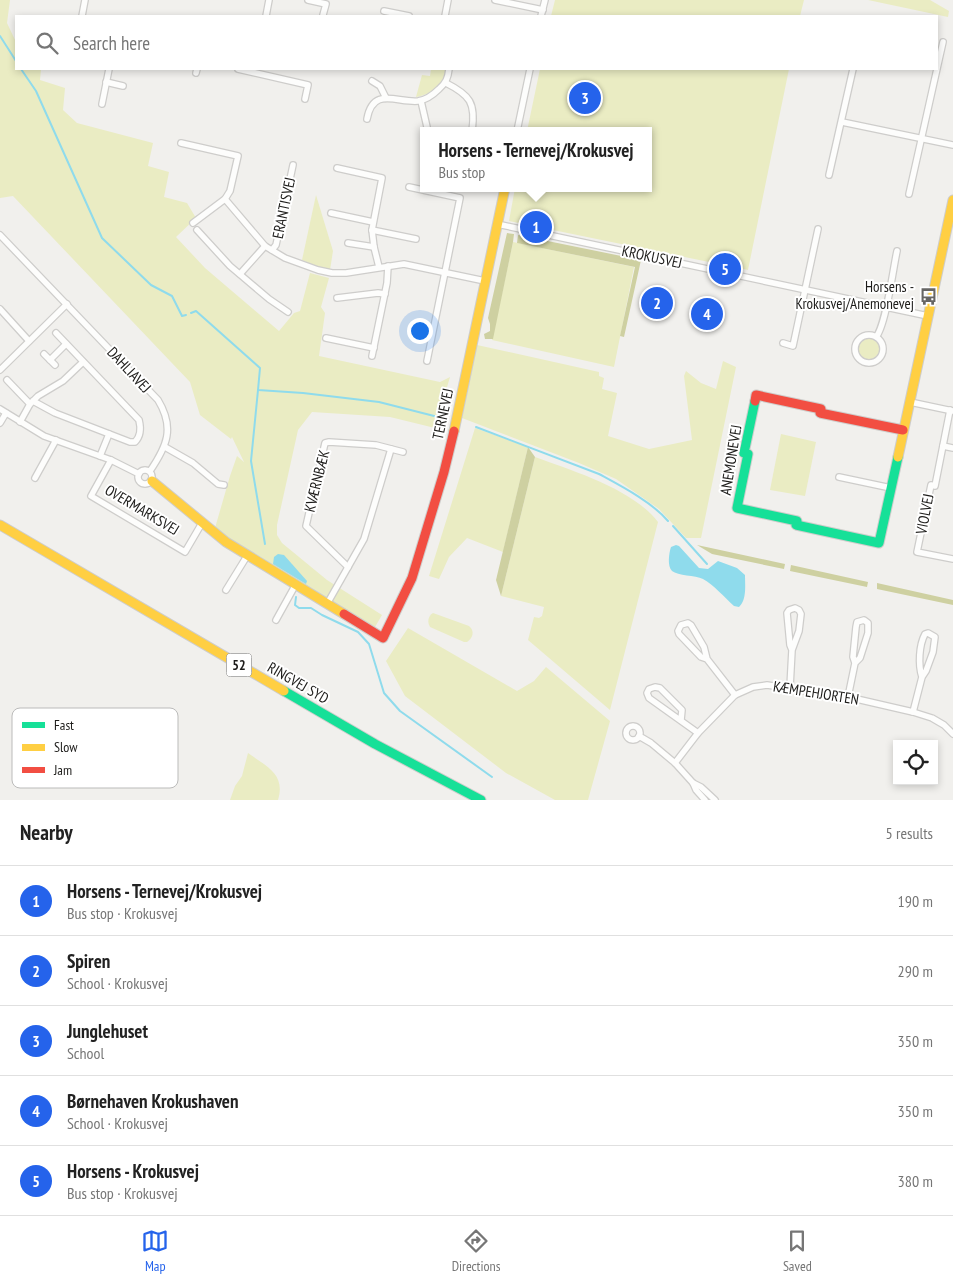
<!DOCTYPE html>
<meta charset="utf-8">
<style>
:root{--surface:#fff;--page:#f6f6f6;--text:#222;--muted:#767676;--line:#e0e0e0;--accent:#2563eb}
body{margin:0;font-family:"PT Sans Narrow",sans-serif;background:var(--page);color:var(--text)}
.controls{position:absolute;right:15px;bottom:15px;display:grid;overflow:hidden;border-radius:0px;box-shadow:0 2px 8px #0003}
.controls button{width:45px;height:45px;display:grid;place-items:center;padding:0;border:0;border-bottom:1px solid var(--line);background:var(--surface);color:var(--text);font:25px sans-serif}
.you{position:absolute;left:419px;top:330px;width:18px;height:18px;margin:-12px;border:4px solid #fff;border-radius:50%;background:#1a73e8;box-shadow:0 0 0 8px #1a73e833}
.badge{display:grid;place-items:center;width:32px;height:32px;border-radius:50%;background:var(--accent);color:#fff;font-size:16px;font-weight:700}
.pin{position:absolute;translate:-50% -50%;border:2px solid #fff;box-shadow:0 1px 5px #0006}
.popup{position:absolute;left:420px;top:127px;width:232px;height:65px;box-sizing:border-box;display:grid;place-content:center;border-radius:0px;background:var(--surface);filter:drop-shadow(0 1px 4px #0005);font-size:16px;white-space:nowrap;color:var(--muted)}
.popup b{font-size:19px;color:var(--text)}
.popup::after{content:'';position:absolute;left:50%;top:100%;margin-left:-10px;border:10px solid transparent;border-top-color:var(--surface)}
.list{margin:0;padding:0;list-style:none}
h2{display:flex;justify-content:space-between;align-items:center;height:65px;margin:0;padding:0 20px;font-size:21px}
h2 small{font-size:16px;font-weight:400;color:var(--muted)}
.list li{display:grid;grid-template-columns:32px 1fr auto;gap:15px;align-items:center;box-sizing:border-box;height:70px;padding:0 20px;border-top:1px solid var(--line)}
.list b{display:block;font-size:19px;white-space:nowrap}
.list p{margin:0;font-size:16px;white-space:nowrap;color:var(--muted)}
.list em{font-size:16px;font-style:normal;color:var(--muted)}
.icon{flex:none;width:28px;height:28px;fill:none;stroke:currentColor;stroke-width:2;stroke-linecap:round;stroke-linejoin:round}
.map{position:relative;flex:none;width:953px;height:800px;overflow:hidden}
.search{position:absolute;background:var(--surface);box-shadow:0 2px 8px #0003;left:15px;right:15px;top:15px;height:55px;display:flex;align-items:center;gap:12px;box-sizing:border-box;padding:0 18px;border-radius:0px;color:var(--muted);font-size:19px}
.sheet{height:415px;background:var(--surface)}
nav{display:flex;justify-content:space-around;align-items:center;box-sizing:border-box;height:70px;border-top:1px solid var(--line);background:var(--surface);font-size:14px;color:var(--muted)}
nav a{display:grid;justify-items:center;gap:2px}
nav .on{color:var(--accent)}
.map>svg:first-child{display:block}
</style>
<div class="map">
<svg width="953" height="800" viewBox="0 0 953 800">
<rect width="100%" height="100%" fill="#f1f0ed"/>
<g fill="#eaecc3">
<path d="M0 0H10L7 23 16 42V69H41L40 80 65 88 63 110 77 123 153 143 148 166 169 172 164 197 187 203 196 218 176 237 205 268 279 331 294 313 300 311 310 273 329 278 321 307 325 313 319 356 440 382 450 377 435 428 390 417 312 412 298 430 277 525V535L282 543 327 580 382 615 375 627 238 547 215 528 230 476 237 456 244 462 232 437 231 439 200 415 190 382 13 196 0 198Z"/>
<path d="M555 0H804L800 16H551Z"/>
<path d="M868 0H930L949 11 948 17Z"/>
<path d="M431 69H446C443 86 432 94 416 97L422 75 430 76Z"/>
<path d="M540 69H789L748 270 509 221 515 188H648V131H527Z"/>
<path d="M316 195 333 251 330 270 321 269 302 260Z"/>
<path d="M513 242 634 267 614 367 492 340Z"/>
<circle cx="869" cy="349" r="11"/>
<path d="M477 345 599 372V376L604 378 602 389 617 393 608 436 649 449 692 440 684 376 686 371 701 383 716 389 723 361 736 367 701 538H686L659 509 616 479 579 463 462 418Z"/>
<path d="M475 428 528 447 503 552 467 538 449 557 439 579 429 576Z"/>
<path d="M781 434 816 442 805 496 770 490Z"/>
<path d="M535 457C573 471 633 489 658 522L610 710 528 640 534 617 539 618 542 616 544 607 501 596Z"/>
<path d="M433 613 469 626C475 631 473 638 467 642H464L430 627C427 622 428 616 433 613Z"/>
<path d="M408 628 517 691 534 681 546 667 610 721 588 800H555L506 773 405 696 386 661Z"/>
<path d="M248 753C266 766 286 774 278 800H230L235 786 242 776Z"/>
</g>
<g fill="#ced0a1">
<path d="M507 233 514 234 513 242 493 339H485L484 334 490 331V324L488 318Z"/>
<path d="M518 235 641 260 624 337 620 336 635 267 517 243Z"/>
<path d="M528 447 535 457 501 596 496 580Z"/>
<path d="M697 545 785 564 784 569 712 554Z"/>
<path d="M791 565 868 582 867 587 790 571Z"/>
<path d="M877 583 953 600V605L877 589Z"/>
</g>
<g fill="#8fdbec">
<path d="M676 545 679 546 699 568 708 569 718 561 737 568 745 575C745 585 747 600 739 607L734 606C724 597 714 585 703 579 695 575 678 576 672 571 667 566 669 553 671 547Z"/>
<path d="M278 554 284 555 307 581 306 584 273 564 274 557Z"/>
</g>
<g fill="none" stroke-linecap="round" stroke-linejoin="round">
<g stroke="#8fdbec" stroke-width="2">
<path d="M0 36 16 61"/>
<path d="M21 69 36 91 102 238 151 285 172 296 182 316 186 315"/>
<path d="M191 313 196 311 260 368 258 390 303 393 379 402 446 419"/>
<path d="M258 390 251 461 265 544"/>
<path d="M476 427 599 474C621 486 652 502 668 521"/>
<path d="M673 526 707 564"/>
<path d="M296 597 295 605 299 608H311L322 615 358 632 369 644 384 693 400 711 492 777"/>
</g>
<defs>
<g id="street">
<path d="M308 0 326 4 323 15"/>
<path d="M495 0 543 10"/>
<path d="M384 11 409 16"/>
<path d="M82 16 85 0"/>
<path d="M266 16 269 0"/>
<path d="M445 16 448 0"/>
<path d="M541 16 545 0"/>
<path d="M238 69 308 85 305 99"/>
<path d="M196 73 197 69"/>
<path d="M372 81 380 86 386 98"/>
<path d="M106 82 123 86"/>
<path d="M446 83C470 95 476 103 472 131"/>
<path d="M421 101 427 127"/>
<path d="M102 104 109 69"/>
<path d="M367 119C373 86 397 103 418 101 426 100 434 94 439 89 446 83 448 78 449 69"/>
<path d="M842 122 953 145"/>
<path d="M517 131 530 69"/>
<path d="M181 143 238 156 230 191 225 199 193 223"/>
<path d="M337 168 382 178 372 230 374 247 379 267"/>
<path d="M829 175 853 69"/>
<path d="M409 187 460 198 427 361"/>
<path d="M909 194 943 42"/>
<path d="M225 199 265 246 285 258 318 270 332 273H346L404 264 485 281"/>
<path d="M331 213 373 222"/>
<path d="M497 224 928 316"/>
<path d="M197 230 230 266 269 299 288 312"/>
<path d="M372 230 416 239"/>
<path d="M0 235 158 400C175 428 167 446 150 471"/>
<path d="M348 243 374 247"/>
<path d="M272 250 276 245 293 165"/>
<path d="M240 274 265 246"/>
<path d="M337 298 378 293 385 294"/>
<path d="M0 309 29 341"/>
<circle cx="869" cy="349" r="14"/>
<path d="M876 337C886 325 893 269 897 251"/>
<path d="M326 338 374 348"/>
<path d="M783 343 793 346 818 229"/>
<path d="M44 354 55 365"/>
<path d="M372 356 387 283 388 266"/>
<path d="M50 360 66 344"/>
<path d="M0 370 67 304"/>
<path d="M7 380 30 404"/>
<path d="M33 401 55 413 130 442H135C141 436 141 428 139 420L56 333"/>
<path d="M910 402 953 411"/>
<path d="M0 409 44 436 111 460 139 474"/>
<path d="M950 410 935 486 931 485 917 552 953 559"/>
<path d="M20 422 30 404 38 396 63 381 83 362"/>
<path d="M0 423 6 413"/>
<path d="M943 446 953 448"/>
<path d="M165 447 193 463 218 484 224 485"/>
<path d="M100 456 109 434"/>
<path d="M111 460 91 496 185 552 202 523"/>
<circle cx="145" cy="477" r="7"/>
<path d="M839 477 891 488"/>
<path d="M35 478 56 440"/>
<path d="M348 567 306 526 325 443 329 442 376 445 403 452"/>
<path d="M226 590 247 556"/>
<path d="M327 604 364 539 391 449"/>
<path d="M276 620 296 584"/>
<path d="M707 659 701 657 679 634 678 631 681 625 688 623 691 625 704 647 707 659 735 695"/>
<path d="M790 687 792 650 799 631 801 614 799 610 795 608 789 610 787 613 790 645 792 650"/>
<path d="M848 697 855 663 860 658 868 633V623L864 620 857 622 856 627 853 657 855 663"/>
<path d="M913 712 922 677 926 671 933 652 935 637 928 633 925 634C919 645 918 665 922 677"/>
<path d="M681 720 682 710 660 688 655 687 649 689 647 693 649 698 698 733"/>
<circle cx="633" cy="733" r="7"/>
<path d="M639 736 651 743 675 763 693 783 701 787 715 800"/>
<path d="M675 763 698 733 735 695 753 687 767 685 848 697 913 712 932 718 944 725 953 734"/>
<path d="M693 783 696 790 705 800"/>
</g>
<g id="fast">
<path d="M755 401 744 453 748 454 737 508 797 521 796 525 879 543 898 457"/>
<path d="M284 691 375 744 481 800"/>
</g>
<g id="slow">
<path d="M454 431 505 188"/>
<path d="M898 457 953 200"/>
<path d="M152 481 226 542 344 614"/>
<path d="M0 525 284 691"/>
</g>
<g id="jam">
<path d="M755 401 756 395 821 409 820 413 903 430"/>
<path d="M344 614 383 638 412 578 444 472 454 431"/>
</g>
</defs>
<use href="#street" stroke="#cecdcb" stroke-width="8"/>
<use href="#fast" stroke="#cecdcb" stroke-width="11"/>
<use href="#slow" stroke="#cecdcb" stroke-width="11"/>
<use href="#jam" stroke="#cecdcb" stroke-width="11"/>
<use href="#street" stroke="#fdfdfc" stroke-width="5.5"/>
<use href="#fast" stroke="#16e098" stroke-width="9"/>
<use href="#slow" stroke="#ffcf43" stroke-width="9"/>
<use href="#jam" stroke="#f24e42" stroke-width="9"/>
</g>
<defs>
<symbol id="bus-bare" viewBox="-9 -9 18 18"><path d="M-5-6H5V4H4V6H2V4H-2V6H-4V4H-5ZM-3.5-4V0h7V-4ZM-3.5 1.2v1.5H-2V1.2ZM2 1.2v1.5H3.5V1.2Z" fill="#676664" stroke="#fff" stroke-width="2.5" paint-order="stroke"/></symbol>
</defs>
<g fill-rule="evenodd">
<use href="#bus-bare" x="916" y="284" width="25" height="25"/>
</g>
<g text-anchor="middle" stroke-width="4" stroke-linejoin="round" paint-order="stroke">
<rect fill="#fff" stroke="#61605f" stroke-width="1" x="226.5" y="653.5" width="25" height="23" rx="4"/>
<g font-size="14" font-weight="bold" fill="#1d1c1a">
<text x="239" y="670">52</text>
</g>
<g font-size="15" fill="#1d1c1a" stroke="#fff">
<text transform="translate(284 208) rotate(-78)" y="5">ERANTISVEJ</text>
<text transform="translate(652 257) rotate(12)" y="5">KROKUSVEJ</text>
<text transform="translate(129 370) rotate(47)" y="5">DAHLIAVEJ</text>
<text transform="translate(443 414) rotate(-78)" y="5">TERNEVEJ</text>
<text transform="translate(731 460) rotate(-81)" y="5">ANEMONEVEJ</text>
<text transform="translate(317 481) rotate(-76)" y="5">KVÆRNBÆK</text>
<text transform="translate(142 510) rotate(31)" y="5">OVERMARKSVEJ</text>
<text transform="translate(925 514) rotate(-79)" y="5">VIOLVEJ</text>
<text transform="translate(298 683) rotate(30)" y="5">RINGVEJ SYD</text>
<text transform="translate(816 693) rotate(9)" y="5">KÆMPEHJORTEN</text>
</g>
<g font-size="15" fill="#1d1c1a" stroke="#fff" text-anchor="end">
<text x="914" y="292">Horsens -<tspan x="914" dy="17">Krokusvej/Anemonevej</tspan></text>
</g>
</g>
<rect x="12" y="708" width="166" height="80" rx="8" fill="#fff" stroke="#bbbbba" stroke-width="1"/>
<rect x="22" y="722" width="23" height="6" fill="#16e098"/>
<rect x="22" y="744" width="23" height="7" fill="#ffcf43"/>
<rect x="22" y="767" width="23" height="6" fill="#f24e42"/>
<g font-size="14" fill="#1d1c1a">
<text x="54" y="730">Fast</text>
<text x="54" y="752">Slow</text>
<text x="54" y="775">Jam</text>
</g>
</svg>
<div class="controls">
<button><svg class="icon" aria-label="locate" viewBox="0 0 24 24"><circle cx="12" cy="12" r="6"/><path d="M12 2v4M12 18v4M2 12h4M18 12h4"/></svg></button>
</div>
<div class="you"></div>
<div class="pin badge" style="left:536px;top:227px">1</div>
<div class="popup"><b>Horsens - Ternevej/Krokusvej</b>Bus stop</div>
<div class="pin badge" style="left:657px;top:303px">2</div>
<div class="pin badge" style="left:585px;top:98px">3</div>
<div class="pin badge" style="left:707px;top:314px">4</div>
<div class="pin badge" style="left:725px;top:269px">5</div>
<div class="search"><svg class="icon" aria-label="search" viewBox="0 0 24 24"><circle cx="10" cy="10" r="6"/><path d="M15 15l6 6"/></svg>Search here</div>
</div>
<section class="sheet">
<h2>Nearby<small>5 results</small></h2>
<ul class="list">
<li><span class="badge">1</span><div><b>Horsens - Ternevej/Krokusvej</b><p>Bus stop · Krokusvej</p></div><em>190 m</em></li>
<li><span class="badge">2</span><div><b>Spiren</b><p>School · Krokusvej</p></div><em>290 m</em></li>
<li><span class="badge">3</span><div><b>Junglehuset</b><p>School</p></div><em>350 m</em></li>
<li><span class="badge">4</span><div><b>Børnehaven Krokushaven</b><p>School · Krokusvej</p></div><em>350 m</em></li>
<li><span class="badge">5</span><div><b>Horsens - Krokusvej</b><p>Bus stop · Krokusvej</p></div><em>380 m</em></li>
</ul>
</section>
<nav>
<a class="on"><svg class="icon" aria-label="map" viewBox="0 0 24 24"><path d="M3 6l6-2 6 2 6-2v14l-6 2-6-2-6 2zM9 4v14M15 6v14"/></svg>Map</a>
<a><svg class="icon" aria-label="directions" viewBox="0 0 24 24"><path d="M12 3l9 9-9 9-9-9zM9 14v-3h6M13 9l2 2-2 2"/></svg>Directions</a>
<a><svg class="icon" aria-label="saved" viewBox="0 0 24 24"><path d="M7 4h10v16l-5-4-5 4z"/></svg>Saved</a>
</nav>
